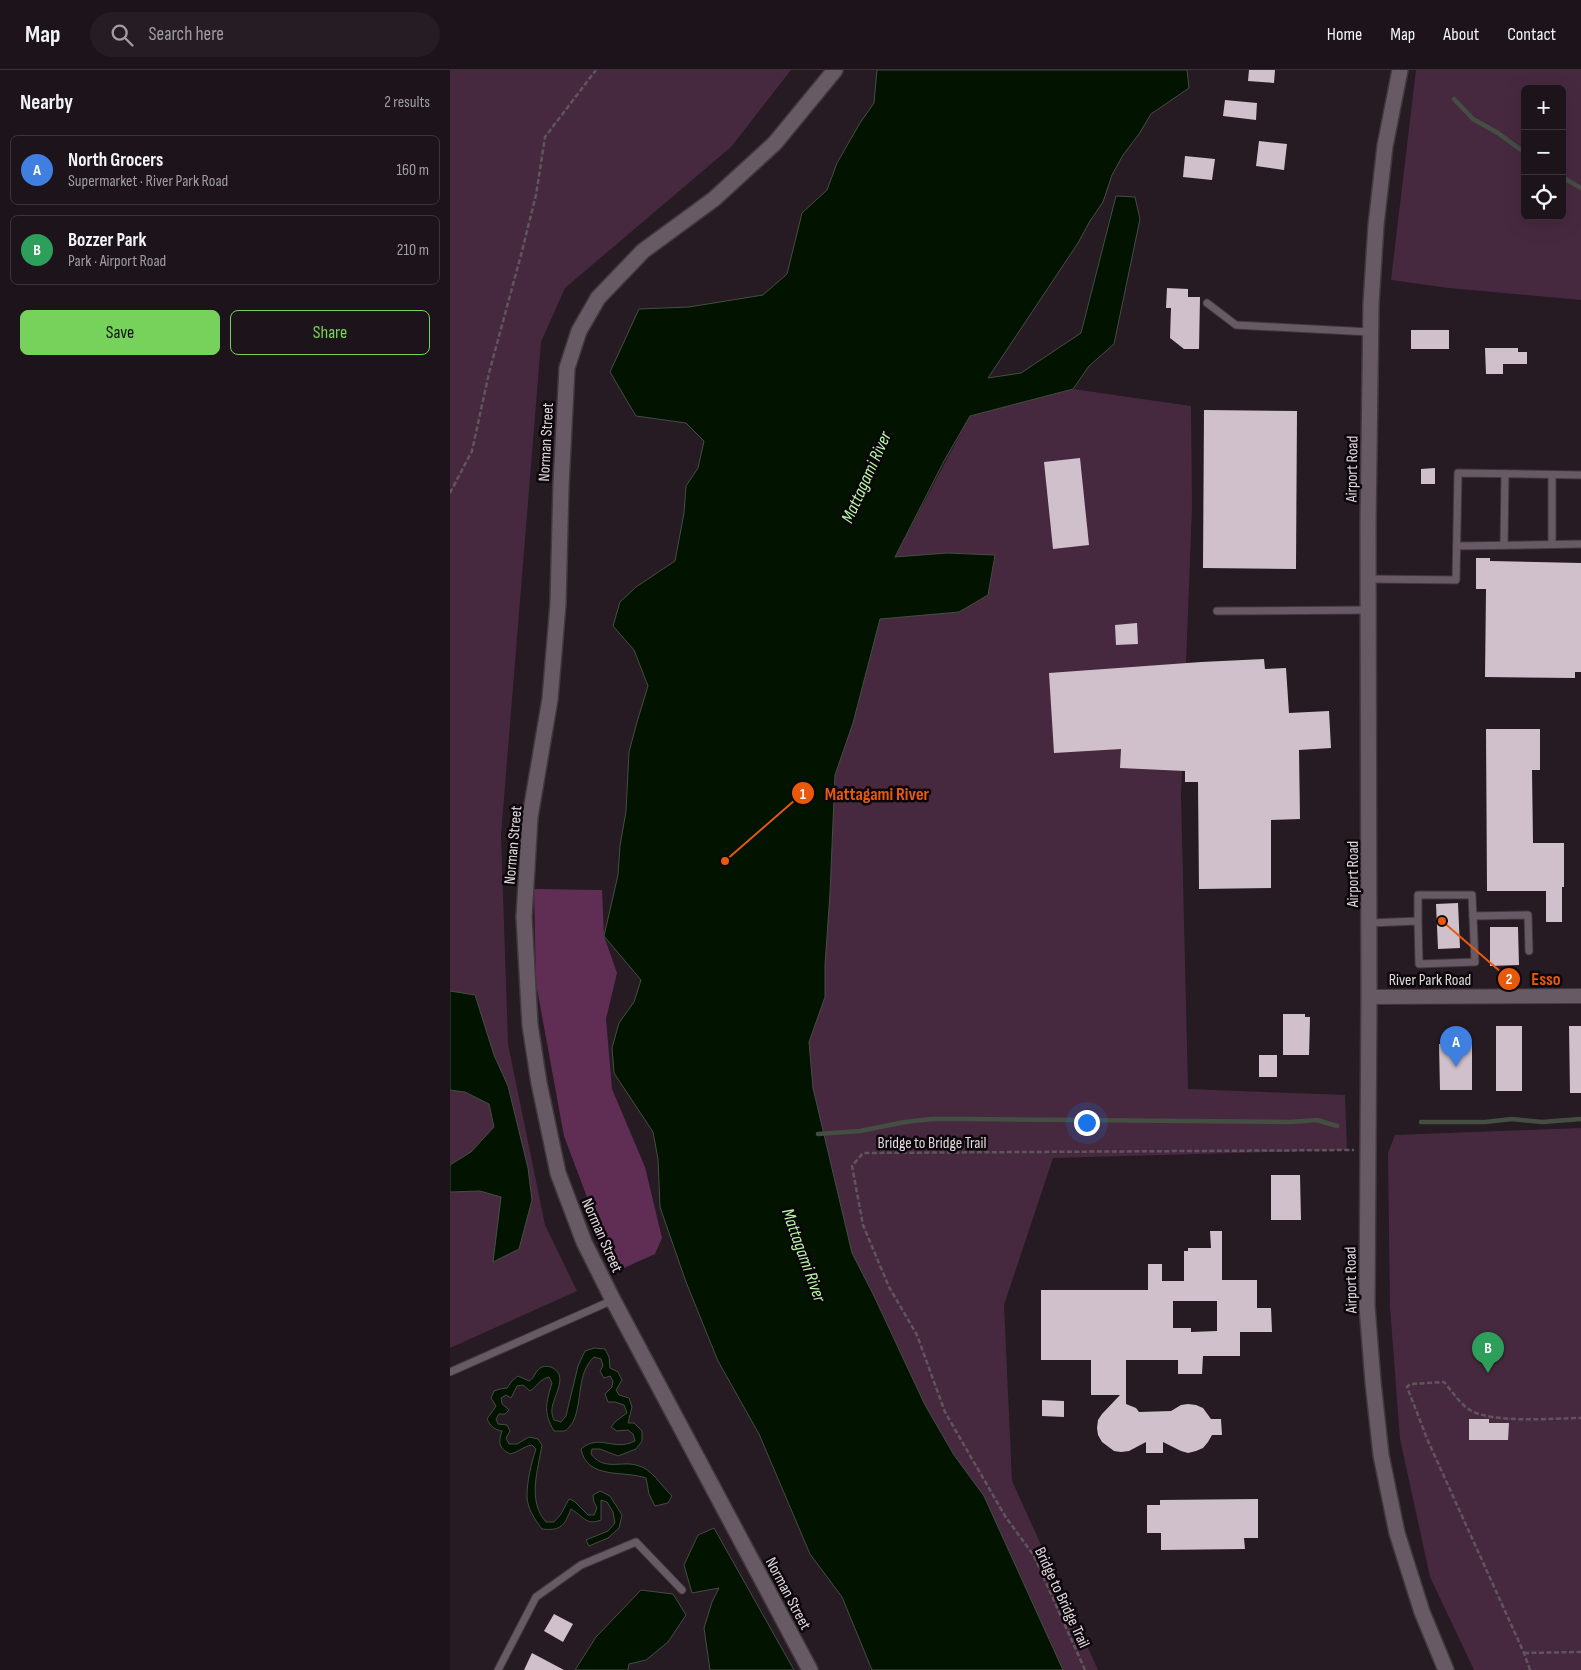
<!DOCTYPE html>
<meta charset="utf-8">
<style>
:root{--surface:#1c141a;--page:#251d23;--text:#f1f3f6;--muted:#a09ea2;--line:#3a3339;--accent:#76d25a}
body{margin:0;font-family:"Sofia Sans Condensed",sans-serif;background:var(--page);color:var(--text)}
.controls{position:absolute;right:15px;top:15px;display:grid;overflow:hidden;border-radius:8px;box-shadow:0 5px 20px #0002}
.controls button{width:45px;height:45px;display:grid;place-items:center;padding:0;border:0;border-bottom:1px solid var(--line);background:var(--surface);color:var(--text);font:25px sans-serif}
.you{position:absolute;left:636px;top:1052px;width:18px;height:18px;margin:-12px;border:4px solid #fff;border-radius:50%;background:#1a73e8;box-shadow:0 0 0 8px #1a73e833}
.badge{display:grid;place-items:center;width:32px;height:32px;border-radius:50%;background:var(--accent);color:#fff;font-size:16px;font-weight:700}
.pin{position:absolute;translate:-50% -41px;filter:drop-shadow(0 1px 2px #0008)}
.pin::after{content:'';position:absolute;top:26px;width:18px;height:15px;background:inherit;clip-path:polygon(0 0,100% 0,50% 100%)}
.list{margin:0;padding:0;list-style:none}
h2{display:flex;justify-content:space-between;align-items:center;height:65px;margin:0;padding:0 20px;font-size:21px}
h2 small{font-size:16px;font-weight:400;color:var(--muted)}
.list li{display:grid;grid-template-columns:32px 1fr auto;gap:15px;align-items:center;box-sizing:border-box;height:70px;margin:0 10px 10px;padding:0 10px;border:1px solid var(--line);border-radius:8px}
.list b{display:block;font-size:19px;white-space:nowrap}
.list p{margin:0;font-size:16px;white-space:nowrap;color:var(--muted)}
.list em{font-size:16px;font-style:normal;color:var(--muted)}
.actions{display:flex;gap:10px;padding:15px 20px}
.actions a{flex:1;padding:11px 0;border:1px solid var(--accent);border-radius:8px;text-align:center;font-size:18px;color:var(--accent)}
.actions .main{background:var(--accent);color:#111}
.icon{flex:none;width:28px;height:28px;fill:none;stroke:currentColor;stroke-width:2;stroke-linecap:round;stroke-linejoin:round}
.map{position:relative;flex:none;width:1131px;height:1600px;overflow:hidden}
header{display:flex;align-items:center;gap:30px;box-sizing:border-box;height:70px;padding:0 25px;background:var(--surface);border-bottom:1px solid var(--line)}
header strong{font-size:24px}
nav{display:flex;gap:28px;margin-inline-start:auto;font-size:18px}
.search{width:350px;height:45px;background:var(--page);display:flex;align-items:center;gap:12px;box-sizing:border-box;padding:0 18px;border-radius:28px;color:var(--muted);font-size:19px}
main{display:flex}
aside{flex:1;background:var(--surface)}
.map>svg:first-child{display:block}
</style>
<header>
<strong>Map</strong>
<div class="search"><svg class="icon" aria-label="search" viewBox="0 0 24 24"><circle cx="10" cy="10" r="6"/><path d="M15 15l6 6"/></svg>Search here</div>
<nav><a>Home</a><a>Map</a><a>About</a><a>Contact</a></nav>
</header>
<main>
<aside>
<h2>Nearby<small>2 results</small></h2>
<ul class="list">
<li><span class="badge" style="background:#3f7fe0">A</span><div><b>North Grocers</b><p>Supermarket · River Park Road</p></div><em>160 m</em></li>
<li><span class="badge" style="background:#2e9e5b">B</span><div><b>Bozzer Park</b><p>Park · Airport Road</p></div><em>210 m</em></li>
</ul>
<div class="actions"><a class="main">Save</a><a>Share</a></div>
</aside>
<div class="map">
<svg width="1131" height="1600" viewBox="0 0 1131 1600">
<rect width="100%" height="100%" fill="#261a23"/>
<g fill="#47293f" fill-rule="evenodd">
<path d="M0 0H341L281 77 115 218 91 272 51 765 58 974 95 1155 127 1221 0 1278Z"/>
<path d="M966 0H1131V230L999 218 941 210ZM1075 19H1112V146H1075Z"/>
<path d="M623 319 741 336 742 437 731 725 738 1019 895 1025 897 1080 603 1088 554 1235 562 1411 648 1600H613L534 1426 504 1385 475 1335 424 1226 402 1183 363 1018 359 972 375 927V895L380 823 385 705 403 653 430 549 509 542 538 525 545 485 497 483 445 487 520 346Z"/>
<path d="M1131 1058V1600H1024L980 1507 950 1369 940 1236 938 1083 945 1065Z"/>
</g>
<path fill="#602e54" d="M84 819 152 820 154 866 167 903 156 949 162 1019 195 1097 212 1168 205 1184 165 1202 114 1066 86 913Z"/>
<g fill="#021300" stroke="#454e43">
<path d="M427 0H737L739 18 701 44 689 64 673 85 662 105 653 132 640 151 628 173 538 308 571 303 631 263 666 126 685 127 690 149 664 274 639 296 623 319 520 346 494 391 445 487 497 483 545 485 538 525 509 542 430 549 403 653 385 705 380 823 375 895V927L359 972 363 1018 402 1183 424 1226 475 1335 504 1385 534 1426 613 1600H422L392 1527 360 1484 309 1364 268 1291 236 1212 210 1137 208 1089 203 1062 164 1003 162 978 169 953 184 932 191 910 154 866 168 805 170 776 176 741 179 682 187 652 198 616 184 580 163 556 170 532 186 517 225 491 234 443 236 416 248 398 254 371 236 353 186 346 160 302 189 239 239 237 313 225 337 204 352 143 377 120 387 93 410 53 424 33Z"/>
<path d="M0 921 25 925 44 985 58 1016 78 1098 82 1130 69 1179 43 1192 51 1127 30 1121 0 1122V1095L21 1082 44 1057 39 1034 15 1022 0 1020Z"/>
<path d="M144 1278 155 1279 159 1287 160 1298 168 1302 172 1310 166 1320 169 1325 179 1328 182 1337 178 1353H184L192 1361V1371L186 1379 168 1386 150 1379H142L141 1384C154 1401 170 1391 186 1395 202 1398 211 1416 222 1426L218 1433 205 1436 199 1424 196 1408C173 1400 137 1410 131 1379 149 1363 164 1382 185 1371L183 1364 178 1360 167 1361 161 1357 166 1351 177 1343 174 1335 165 1332H158L155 1324 162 1317 163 1311 160 1306 154 1308 150 1301 153 1296 151 1289 144 1287C126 1304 133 1331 123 1352 121 1355 118 1359 115 1361H104C93 1342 96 1333 102 1313L99 1307C88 1310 88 1316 80 1321L73 1315 67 1316 61 1328 56 1325 51 1328 52 1334 59 1340 55 1344H49L46 1349 48 1354 57 1355 60 1361 56 1368 59 1374H67L79 1367 88 1369 92 1375C88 1400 77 1431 96 1452H104L111 1444 119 1429 124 1431 138 1445H144L147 1438 144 1432 143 1425 150 1421 160 1426 172 1445 169 1458 158 1468 139 1476 136 1470 158 1461 165 1453 163 1442 157 1432 151 1430V1450C136 1456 133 1446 121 1439 114 1456 111 1461 92 1459 85 1450 77 1438 77 1426 77 1411 81 1394 86 1379L82 1375C74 1376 69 1382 60 1384 49 1378 48 1373 52 1361 44 1360 40 1355 37 1349L46 1336 41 1328 44 1321 50 1319 57 1318 62 1311 68 1306 79 1311C85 1308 85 1300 92 1297 95 1296 100 1296 103 1298 120 1308 100 1329 102 1343 102 1345 103 1348 104 1350L111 1352 116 1346 128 1296 135 1281Z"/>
<path d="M264 1458 344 1600H260L254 1558 262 1532 269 1518 242 1523 234 1495 248 1465Z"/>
<path d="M191 1520 223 1524 236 1545 218 1572 196 1590 179 1594 178 1600H125L146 1567Z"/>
</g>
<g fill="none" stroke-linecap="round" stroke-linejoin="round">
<g stroke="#454e43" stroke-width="4.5">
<path d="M1004 29 1023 49 1048 63 1075 83"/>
<path d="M1112 107 1131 118"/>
<path d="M971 1052H1035L1062 1049 1092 1052 1131 1049"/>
<path d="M368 1064 410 1061 455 1052 482 1049H515L839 1052 867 1050 887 1056"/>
</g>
</g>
<g fill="#d0c0cb" fill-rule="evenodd">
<path d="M799 0H825L824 13 798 11Z"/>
<path d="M775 30 807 33 806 50 773 46Z"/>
<path d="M809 71 837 74 834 100 806 96Z"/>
<path d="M735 86 765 89 762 110 733 107Z"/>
<path d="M717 218 738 219V227H750L749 279H734L720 268 721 238H716Z"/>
<rect x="961" y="260" width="38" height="19"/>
<path d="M1035 278H1068V282H1077V294H1053V304H1036Z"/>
<path d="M754 340 847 341 846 499 753 498Z"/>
<path d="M630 388 639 475 603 479 594 392Z"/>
<path d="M985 398V414H971V399Z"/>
<path d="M1026 488H1040V491L1131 493V602H1125V608L1035 607 1036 519H1026Z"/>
<path d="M687 553 688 574 666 575 665 555Z"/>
<path d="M814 589 815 599 836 598 839 643 879 641 881 678 849 680 850 749 821 750V818L749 819 748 712H735V701L670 698 671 679 604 683 599 603 751 592Z"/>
<path d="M1036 659H1090V700H1082L1083 773H1114V817H1112V852H1096V821H1037Z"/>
<path d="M1008 833 1010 878 988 879 986 834Z"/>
<path d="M1040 857H1068L1069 895 1040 896Z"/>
<path d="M833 944H855V947H860L859 985H833Z"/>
<rect x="1046" y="956" width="26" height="65"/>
<path d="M1119 956H1131V1023H1120Z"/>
<path d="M989 974H1022V1020H990Z"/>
<rect x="809" y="985" width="18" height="22"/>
<path d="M821 1105H850L851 1150H821Z"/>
<path d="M760 1161H772V1210H807V1238H821L822 1262H790V1286H753L752 1304H728V1290H676V1334L686 1338 689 1342 721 1341 731 1335 738 1334 746 1335 753 1338 761 1349H771L772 1365H762L758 1372 753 1378 746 1381 738 1383 731 1381 713 1372V1383H696V1372L679 1381 671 1382 664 1381 652 1372 648 1365 647 1358 648 1350 652 1344 670 1325H641V1290H591V1220H698V1194H712V1211H734V1181H738V1178H761ZM723 1231H767V1261L741 1262V1258H723Z"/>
<path d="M592 1330 614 1331V1347L592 1346Z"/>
<path d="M1019 1349H1039V1353H1059L1058 1370H1019Z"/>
<path d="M808 1429V1468H794L795 1479 711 1480V1463H697V1435H710V1430Z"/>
<path d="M104 1544 123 1554 113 1572 94 1561Z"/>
<path d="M82 1583 114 1600H74Z"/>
</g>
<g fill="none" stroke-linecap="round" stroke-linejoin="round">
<defs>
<g id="service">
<path d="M757 233 786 255 920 262"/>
<path d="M1102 405V474"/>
<path d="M1054 475 1055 404"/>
<path d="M1007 476 1131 474"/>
<path d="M918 509 1006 510 1008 403 1131 405"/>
<path d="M767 541 918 540"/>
<path d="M1023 846 1078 845 1079 881"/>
<path d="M919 853 968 851 969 894 1025 892 1022 825H968V851"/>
<path d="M0 1302 163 1230"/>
<path d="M48 1600 86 1527 131 1495 186 1472 232 1520"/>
</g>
<path id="minor" d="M919 927 1131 926"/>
<path id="tertiary" d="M360 1600 163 1230 134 1172 108 1103 89 1013 80 955 74 847 80 747 100 629 108 534 111 415 117 298 129 261 148 228 193 181 264 129 325 73 385 0"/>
<path id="secondary" d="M950 0 935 76 926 155 921 234 918 456 919 927 917 1236 923 1312 931 1385 947 1463 972 1542 996 1600"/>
</defs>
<use href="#service" stroke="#41383e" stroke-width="9"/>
<use href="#minor" stroke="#41383e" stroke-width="16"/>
<use href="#tertiary" stroke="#41383e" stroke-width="18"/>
<use href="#secondary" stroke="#41383e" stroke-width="18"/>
<g stroke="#60555d" stroke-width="2.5" stroke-dasharray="5 2.5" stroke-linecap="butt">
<path d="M0 423 22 381 39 303 71 185 86 125 95 67 146 0"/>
<path d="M1074 1583 1131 1582"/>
<path d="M635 1600 584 1486 555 1446 495 1342 467 1265 439 1217 413 1155 402 1096 413 1083 904 1080"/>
<path d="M1080 1600 1074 1583 978 1371 957 1317 960 1314 994 1312C1002 1321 1010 1334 1020 1340 1043 1354 1104 1348 1131 1348"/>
</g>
<use href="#service" stroke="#685a64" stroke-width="7"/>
<use href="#minor" stroke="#685a64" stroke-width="14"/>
<use href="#tertiary" stroke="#685a64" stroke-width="15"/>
<use href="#secondary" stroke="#685a64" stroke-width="15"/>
</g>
<g text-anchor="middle" stroke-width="5" stroke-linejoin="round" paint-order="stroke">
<g font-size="16" fill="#e1d8de" stroke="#0c070a">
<text transform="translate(95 372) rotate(-87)" y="6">Norman Street</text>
<text transform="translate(901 399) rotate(-89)" y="6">Airport Road</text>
<text transform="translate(62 775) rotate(-85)" y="6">Norman Street</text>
<text transform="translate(902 804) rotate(-90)" y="6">Airport Road</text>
<text x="980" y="915">River Park Road</text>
<text x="482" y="1078">Bridge to Bridge Trail</text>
<text transform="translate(153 1165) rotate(66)" y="6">Norman Street</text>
<text transform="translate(900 1210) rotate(-91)" y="6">Airport Road</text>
<text transform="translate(339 1523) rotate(62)" y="6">Norman Street</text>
<text transform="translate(613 1527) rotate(65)" y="6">Bridge to Bridge Trail</text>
</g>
<g font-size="18" font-style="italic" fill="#b8f5a7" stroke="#0c070a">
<text transform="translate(416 407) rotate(-66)" y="6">Mattagami River</text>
<text transform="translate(354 1185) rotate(70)" y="6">Mattagami River</text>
</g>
</g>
<path fill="none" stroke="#e8590c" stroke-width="2" d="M275 791L353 723M992 851L1059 909"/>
<g fill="#e8590c" stroke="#0c070a" stroke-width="2">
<circle cx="275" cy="791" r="5"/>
<circle cx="992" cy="851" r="5"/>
<circle cx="353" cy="723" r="12"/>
<circle cx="1059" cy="909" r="12"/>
</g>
<g font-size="15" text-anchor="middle" font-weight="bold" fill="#fff">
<text x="353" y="729">1</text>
<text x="1059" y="914">2</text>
</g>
<g font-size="18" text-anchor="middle" font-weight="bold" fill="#e8590c" stroke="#0c070a" stroke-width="5" stroke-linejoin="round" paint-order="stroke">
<text x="427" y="730">Mattagami River</text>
<text x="1096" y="915">Esso</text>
</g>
</svg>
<div class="controls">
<button>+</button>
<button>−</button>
<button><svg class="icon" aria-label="locate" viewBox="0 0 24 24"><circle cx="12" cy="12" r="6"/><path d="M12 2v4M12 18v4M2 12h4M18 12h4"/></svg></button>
</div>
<div class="you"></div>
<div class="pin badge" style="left:1006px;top:997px;background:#3f7fe0">A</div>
<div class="pin badge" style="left:1038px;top:1303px;background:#2e9e5b">B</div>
</div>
</main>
